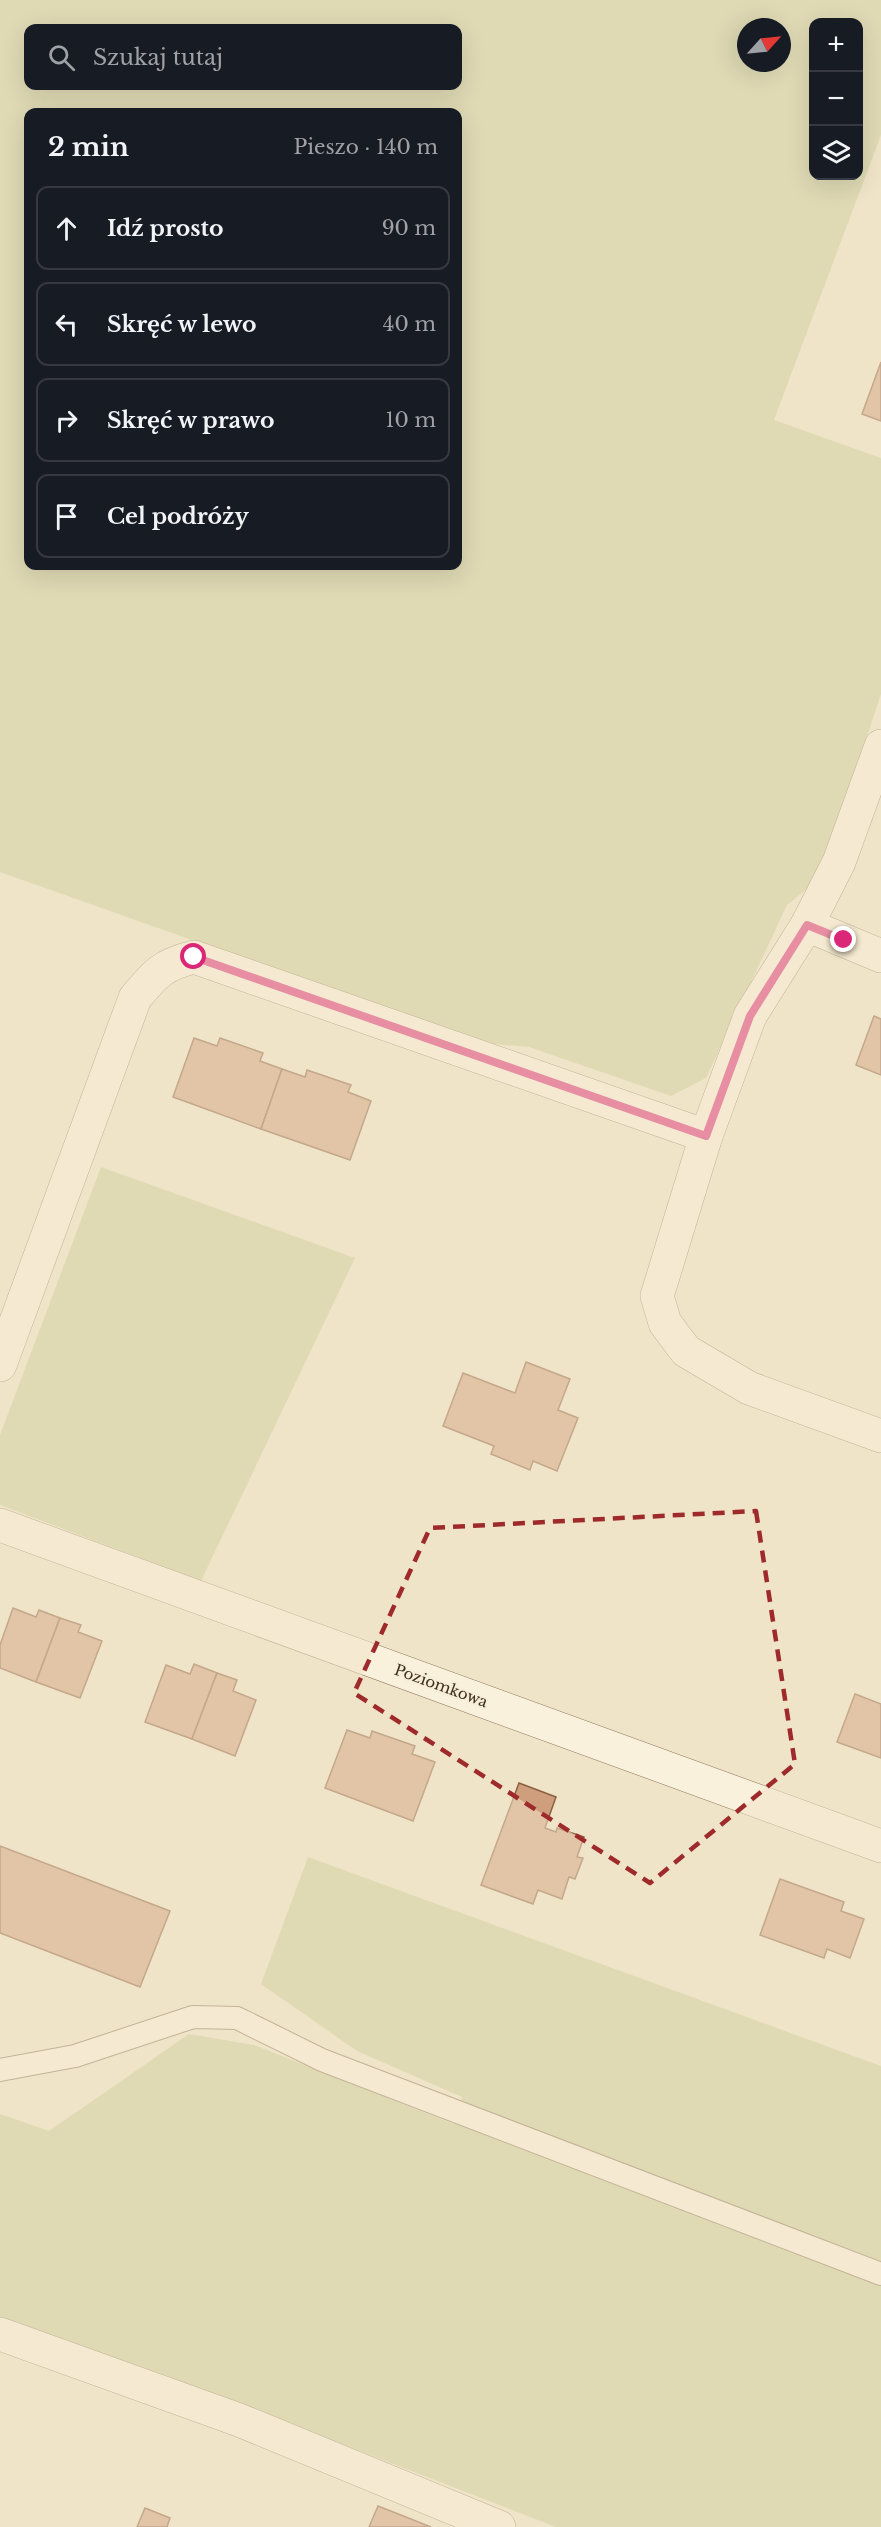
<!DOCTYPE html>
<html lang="pl">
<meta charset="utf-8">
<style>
:root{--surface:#171b24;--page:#20242c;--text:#f1f3f6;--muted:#9ea1a6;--line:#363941}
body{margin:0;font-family:"Libre Baskerville",serif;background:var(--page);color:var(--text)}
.controls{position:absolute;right:18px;top:18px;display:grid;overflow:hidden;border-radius:12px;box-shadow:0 6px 24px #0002}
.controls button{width:54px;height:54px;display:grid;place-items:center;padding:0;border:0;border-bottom:2px solid var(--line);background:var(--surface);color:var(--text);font:30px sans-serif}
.compass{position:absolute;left:737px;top:18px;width:54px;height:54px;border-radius:50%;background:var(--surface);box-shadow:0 6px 24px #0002;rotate:63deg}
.stop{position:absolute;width:18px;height:18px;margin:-14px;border:4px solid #db2777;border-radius:50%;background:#fff}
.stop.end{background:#db2777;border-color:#fff;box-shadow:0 2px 6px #0008}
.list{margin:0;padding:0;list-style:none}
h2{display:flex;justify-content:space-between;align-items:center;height:78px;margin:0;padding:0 24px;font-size:26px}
h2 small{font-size:20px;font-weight:400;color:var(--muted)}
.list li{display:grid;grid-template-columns:39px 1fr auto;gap:18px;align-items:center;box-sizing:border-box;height:84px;margin:0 12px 12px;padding:0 12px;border:2px solid var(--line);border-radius:12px}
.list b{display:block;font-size:22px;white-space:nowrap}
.list em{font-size:20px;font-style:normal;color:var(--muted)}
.icon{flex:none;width:33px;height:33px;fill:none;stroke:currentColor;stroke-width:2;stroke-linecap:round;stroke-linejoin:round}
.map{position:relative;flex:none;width:881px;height:2527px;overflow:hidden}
.search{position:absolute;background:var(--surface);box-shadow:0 6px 24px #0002;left:24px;top:24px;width:438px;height:66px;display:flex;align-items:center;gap:15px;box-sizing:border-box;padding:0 21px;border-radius:12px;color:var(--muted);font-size:22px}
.panel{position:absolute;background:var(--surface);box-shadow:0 6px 24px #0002;left:24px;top:108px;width:438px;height:462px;border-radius:12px}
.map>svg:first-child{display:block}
</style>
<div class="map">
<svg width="881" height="2527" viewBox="0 0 881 2527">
<rect width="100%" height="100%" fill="#f0e4c8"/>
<g fill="#c9cf9b" fill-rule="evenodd">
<path d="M0 0H881V135L774 420 881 458V694L820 878 787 905 706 1078 671 1096 529 1047 482 1043 0 872ZM814 22H858V176H814ZM746 27H782V63H746ZM28 28H458V86H28ZM28 112H458V566H28Z"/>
<path d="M101 1167 355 1258 201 1581 0 1505V1435Z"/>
<path d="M308 1857 881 2066V2527H556L164 2375 0 2319V2114L49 2131 189 2034 254 2045 454 2124 462 2097 357 2051 261 1984Z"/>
</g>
<g fill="#cf9f7d" stroke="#8d5f41" stroke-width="1.5">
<path d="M881 362V421L862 414Z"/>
<path d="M874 1016 881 1019V1075L856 1065Z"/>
<path d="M194 1038 217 1046 220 1038 263 1053 260 1061 282 1069 261 1129 173 1097Z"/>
<path d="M282 1069 305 1077 307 1070 351 1085 348 1092 371 1101 350 1160 261 1129Z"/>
<path d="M526 1362 570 1379 558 1410 578 1418 557 1471 533 1461 530 1470 491 1454 494 1446 443 1426 463 1373 515 1393Z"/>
<path d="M13 1608 36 1617 39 1610 60 1618 36 1682 0 1668V1645Z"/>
<path d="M60 1618 81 1625 78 1632 102 1641 80 1698 36 1682Z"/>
<path d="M194 1664 217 1673 192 1739 145 1722 166 1665 190 1674Z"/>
<path d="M217 1673 237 1680 233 1691 256 1700 235 1756 192 1739Z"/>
<path d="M855 1694 881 1704V1758L837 1742Z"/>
<path d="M347 1730 370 1738 372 1731 415 1746 412 1754 435 1762 413 1821 325 1788Z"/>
<path d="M519 1783 556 1797 545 1828 556 1832 557 1828 584 1837 577 1857 583 1858 575 1879 569 1877 562 1899 538 1890 533 1904 481 1885Z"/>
<path d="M0 1846 170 1911 140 1987 0 1933Z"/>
<path d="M780 1879 844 1902 841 1911 864 1919 850 1958 827 1949 824 1958 760 1935Z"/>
<path d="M378 2506 431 2527H369Z"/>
<path d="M145 2508 170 2518 167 2527H137Z"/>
</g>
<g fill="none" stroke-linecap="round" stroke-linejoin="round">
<defs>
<path id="lane" d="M0 2070 75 2056 193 2017 237 2018 322 2060 881 2274"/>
<g id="street">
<path d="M807 925 839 862 881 746"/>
<path d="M881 956 807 925 750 1016 706 1136 657 1296 665 1323 686 1351 749 1388 881 1436"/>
<path d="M0 1365 135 998C156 973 162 965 194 957L706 1136"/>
<path d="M0 1525 881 1846"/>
<path d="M0 2334 239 2420 499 2527"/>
</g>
</defs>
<use href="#lane" stroke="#8d765c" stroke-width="24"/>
<use href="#street" stroke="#8d765c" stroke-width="34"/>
<use href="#lane" stroke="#faf1dc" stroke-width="22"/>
<use href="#street" stroke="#faf1dc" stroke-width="33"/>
</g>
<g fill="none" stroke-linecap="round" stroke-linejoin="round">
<path stroke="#db2777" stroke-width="8" d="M194 957 706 1136 750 1016 807 925 844 940"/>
</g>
<path d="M0 0H881V2527H0ZM756 1511 795 1764 650 1883 354 1693 430 1528Z" fill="#f0e4c8" fill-opacity=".55" fill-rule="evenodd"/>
<path fill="none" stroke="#9e2a2b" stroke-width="4.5" stroke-dasharray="12 8" stroke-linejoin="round" d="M756 1511 795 1764 650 1883 354 1693 430 1528Z"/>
<g text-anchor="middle" stroke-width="4.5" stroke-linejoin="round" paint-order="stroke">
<g font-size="15" fill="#3d2e20" stroke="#f7eed8">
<text transform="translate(441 1686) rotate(20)" y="5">Poziomkowa</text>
</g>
</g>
</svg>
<div class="controls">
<button>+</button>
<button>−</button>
<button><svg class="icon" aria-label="layers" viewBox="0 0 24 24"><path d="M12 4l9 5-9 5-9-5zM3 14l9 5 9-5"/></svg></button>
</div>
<svg class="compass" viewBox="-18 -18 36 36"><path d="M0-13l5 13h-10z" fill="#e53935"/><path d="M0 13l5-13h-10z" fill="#9ea1a6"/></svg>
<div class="stop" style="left:194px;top:957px"></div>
<div class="stop end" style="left:844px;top:940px"></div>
<div class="search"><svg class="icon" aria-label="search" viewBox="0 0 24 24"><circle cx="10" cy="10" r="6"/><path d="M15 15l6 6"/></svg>Szukaj tutaj</div>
<section class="panel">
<h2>2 min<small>Pieszo · 140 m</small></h2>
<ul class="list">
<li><svg class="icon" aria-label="ahead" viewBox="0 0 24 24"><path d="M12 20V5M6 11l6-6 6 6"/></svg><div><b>Idź prosto</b></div><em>90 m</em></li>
<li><svg class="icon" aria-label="left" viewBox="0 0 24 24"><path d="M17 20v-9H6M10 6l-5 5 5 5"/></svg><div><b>Skręć w lewo</b></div><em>40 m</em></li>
<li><svg class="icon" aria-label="right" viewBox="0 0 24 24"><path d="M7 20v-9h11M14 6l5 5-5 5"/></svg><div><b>Skręć w prawo</b></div><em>10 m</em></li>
<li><svg class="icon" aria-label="arrive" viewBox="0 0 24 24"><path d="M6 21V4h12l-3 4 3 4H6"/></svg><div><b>Cel podróży</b></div></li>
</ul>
</section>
</div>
